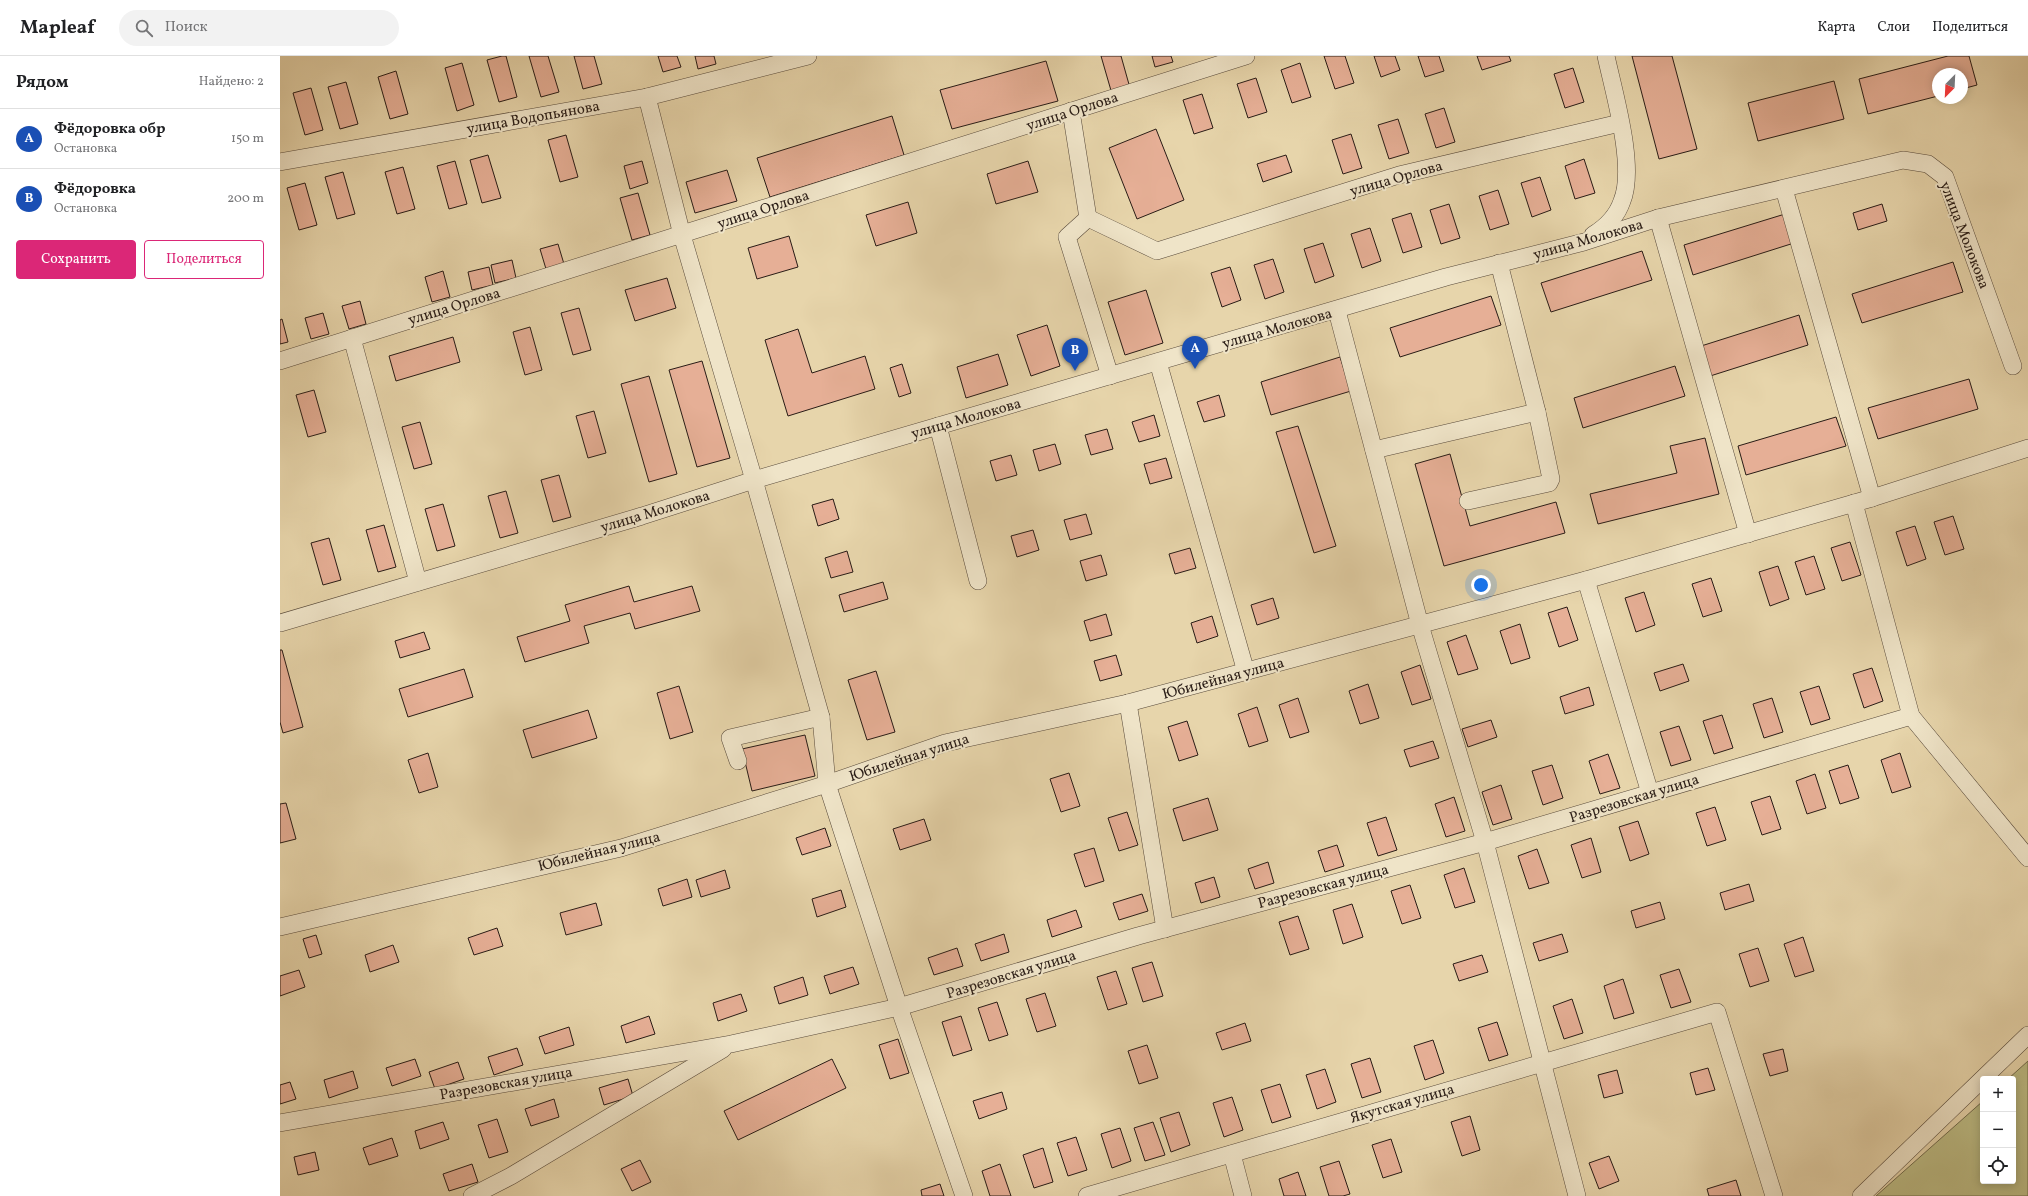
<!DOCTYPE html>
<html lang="ru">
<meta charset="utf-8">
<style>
:root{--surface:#fff;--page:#f2f2f2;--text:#202124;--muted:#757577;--line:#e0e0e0;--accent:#db2777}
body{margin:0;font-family:Vollkorn,serif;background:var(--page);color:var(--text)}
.controls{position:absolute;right:12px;bottom:12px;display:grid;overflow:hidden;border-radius:4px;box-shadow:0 2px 10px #0003}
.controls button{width:36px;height:36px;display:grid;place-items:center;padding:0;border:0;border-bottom:1px solid var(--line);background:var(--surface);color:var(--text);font:20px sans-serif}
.compass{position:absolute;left:1652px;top:12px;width:36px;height:36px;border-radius:50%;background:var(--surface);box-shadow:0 2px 10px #0003;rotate:204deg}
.you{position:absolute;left:1201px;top:529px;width:14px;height:14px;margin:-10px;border:3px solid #fff;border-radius:50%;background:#1a73e8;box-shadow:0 0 0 6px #1a73e833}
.badge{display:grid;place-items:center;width:26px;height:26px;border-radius:50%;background:var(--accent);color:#fff;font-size:13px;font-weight:700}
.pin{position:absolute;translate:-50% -33px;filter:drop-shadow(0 1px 2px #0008)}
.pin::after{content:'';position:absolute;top:21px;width:14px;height:12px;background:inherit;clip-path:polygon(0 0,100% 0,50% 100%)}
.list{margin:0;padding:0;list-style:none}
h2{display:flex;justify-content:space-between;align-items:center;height:52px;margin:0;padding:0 16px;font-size:17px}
h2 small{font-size:13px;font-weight:400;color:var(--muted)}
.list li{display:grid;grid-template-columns:26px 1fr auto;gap:12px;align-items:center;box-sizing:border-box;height:60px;padding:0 16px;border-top:1px solid var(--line)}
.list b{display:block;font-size:15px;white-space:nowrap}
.list p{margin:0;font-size:13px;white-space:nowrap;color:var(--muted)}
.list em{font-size:13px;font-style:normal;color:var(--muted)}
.actions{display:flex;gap:8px;padding:12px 16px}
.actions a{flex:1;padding:9px 0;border:1px solid var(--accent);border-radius:4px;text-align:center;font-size:14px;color:var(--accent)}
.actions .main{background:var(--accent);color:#fff}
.icon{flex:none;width:22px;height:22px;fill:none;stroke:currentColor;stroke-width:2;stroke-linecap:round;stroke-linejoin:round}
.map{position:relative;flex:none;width:1748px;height:1140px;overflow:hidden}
header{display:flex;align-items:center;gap:24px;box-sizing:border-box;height:56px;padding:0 20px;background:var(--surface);border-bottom:1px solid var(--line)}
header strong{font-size:19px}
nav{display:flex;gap:22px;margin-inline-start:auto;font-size:14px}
.search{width:280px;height:36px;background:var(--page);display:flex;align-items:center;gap:10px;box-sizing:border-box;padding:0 14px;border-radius:22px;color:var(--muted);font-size:15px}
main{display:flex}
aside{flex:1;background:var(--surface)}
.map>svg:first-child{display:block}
</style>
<header>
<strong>Mapleaf</strong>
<div class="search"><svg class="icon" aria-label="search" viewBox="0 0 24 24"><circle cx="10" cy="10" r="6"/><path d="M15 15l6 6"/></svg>Поиск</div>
<nav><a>Карта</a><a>Слои</a><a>Поделиться</a></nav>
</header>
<main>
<aside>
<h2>Рядом<small>Найдено: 2</small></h2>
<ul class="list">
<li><span class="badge" style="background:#1a4fb4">A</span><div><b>Фёдоровка обр</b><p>Остановка</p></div><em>150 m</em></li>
<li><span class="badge" style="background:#1a4fb4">B</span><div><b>Фёдоровка</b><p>Остановка</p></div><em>200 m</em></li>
</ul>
<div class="actions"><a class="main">Сохранить</a><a>Поделиться</a></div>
</aside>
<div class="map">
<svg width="1748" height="1140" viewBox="0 0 1748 1140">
<rect width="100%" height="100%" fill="#e7d5ab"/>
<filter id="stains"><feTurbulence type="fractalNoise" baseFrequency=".005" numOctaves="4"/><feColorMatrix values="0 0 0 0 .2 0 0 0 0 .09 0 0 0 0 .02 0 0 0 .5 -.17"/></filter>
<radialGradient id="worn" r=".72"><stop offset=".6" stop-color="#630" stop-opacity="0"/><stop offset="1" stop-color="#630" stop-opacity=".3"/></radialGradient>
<path fill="#bcbb84" stroke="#726c4d" d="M1748 1005V1140H1596L1703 1045V1125H1733V1023H1728Z"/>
<g fill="#e6af96" stroke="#291c16">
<path d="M222 0H226L237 41 219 46 207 4Z"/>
<path d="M249 0H268L279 36 261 41Z"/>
<path d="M294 0H314L322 28 303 33Z"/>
<path d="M378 0H397L401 11 383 16Z"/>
<path d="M415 0H434L436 8 418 13Z"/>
<path d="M821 0H841L850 32 832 38Z"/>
<path d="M872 0H891L893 6 875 11Z"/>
<path d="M1044 0H1065L1074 27 1055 33Z"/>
<path d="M1094 0H1115L1120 14 1101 21Z"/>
<path d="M1138 0H1159L1164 15 1145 21Z"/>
<path d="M1197 0H1229L1231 5 1202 14Z"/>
<path d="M1352 0H1392L1417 93 1379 103Z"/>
<path d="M1668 0H1689L1697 29 1682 33V18H1658V40L1588 58 1579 23Z"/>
<path d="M766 5 778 45 672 73 660 34Z"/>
<path d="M182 7 194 49 177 55 165 12Z"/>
<path d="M1020 7 1031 41 1012 47 1001 14Z"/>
<path d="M1293 12 1304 46 1285 52 1274 18Z"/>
<path d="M116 15 128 58 110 63 98 21Z"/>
<path d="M976 22 987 56 968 62 957 28Z"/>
<path d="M1554 25 1564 63 1478 85 1468 47Z"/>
<path d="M66 26 78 68 60 73 48 31Z"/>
<path d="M31 32 43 74 25 79 13 37Z"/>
<path d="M922 38 933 72 914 78 903 44Z"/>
<path d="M1164 52 1175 86 1156 92 1145 58Z"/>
<path d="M612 60 624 99 490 141 477 102Z"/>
<path d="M1118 63 1129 97 1109 103 1098 69Z"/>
<path d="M876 73 904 144 857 163 829 92Z"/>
<path d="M1071 78 1082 112 1063 118 1052 84Z"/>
<path d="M286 79 298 121 280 126 268 84Z"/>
<path d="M208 99 221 142 202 147 190 104Z"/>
<path d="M1006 99 1012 116 983 126 977 108Z"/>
<path d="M1304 103 1315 137 1295 143 1285 110Z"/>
<path d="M175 105 187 148 169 153 157 110Z"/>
<path d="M362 105 368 127 350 133 344 110Z"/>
<path d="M748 105 758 136 716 148 707 118Z"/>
<path d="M123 111 135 153 117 158 105 116Z"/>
<path d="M447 114 457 145 415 157 406 126Z"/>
<path d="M63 116 75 158 57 163 45 121Z"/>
<path d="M1260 121 1271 154 1252 161 1241 127Z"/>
<path d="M25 127 37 169 19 174 7 132Z"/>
<path d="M1218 134 1229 168 1210 174 1199 140Z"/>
<path d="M358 137 370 179 352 184 340 142Z"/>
<path d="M628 146 637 177 596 190 586 159Z"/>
<path d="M1169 148 1180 182 1161 188 1150 154Z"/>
<path d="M1602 148 1607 165 1578 174 1573 157Z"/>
<path d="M1131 157 1142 191 1123 197 1112 163Z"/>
<path d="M1505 158 1514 187 1413 219 1404 189Z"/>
<path d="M1090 172 1101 205 1082 212 1071 178Z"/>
<path d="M509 180 518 211 477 223 468 192Z"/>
<path d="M1043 187 1054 220 1035 227 1024 193Z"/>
<path d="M278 188 284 208 266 213 260 193Z"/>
<path d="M1362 195 1372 224 1271 256 1261 227Z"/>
<path d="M993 203 1004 236 985 243 974 209Z"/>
<path d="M232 204 236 222 215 227 211 209Z"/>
<path d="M1673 206 1683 236 1582 267 1572 238Z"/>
<path d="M209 211 213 229 192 234 188 216Z"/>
<path d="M950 211 961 244 942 251 931 217Z"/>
<path d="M163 215 170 241 152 246 145 221Z"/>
<path d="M387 222 396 252 355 265 345 234Z"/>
<path d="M866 234 883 287 845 299 828 246Z"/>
<path d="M1211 240 1221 269 1120 301 1110 272Z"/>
<path d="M80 245 86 268 69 273 62 250Z"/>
<path d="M299 252 311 294 293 299 281 257Z"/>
<path d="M43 257 49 278 31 283 25 262Z"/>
<path d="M1519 259 1528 289 1427 321 1418 291Z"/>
<path d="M2 263 8 286 0 288V264Z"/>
<path d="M767 269 780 310 751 320 737 279Z"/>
<path d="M250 271 262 314 245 319 233 276Z"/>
<path d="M518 273 532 317 585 300 595 333 508 360 485 284Z"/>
<path d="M173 281 180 306 116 325 109 300Z"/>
<path d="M718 298 728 329 686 342 677 311Z"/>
<path d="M1060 301 1071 335 991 359 981 326Z"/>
<path d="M422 305 450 402 417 411 389 314Z"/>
<path d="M622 308 631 337 619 341 610 312Z"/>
<path d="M1395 310 1405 340 1303 372 1294 342Z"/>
<path d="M369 320 397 418 369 426 341 328Z"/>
<path d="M1689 323 1698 353 1598 383 1588 352Z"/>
<path d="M34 334 46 376 28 381 16 339Z"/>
<path d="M939 339 945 360 924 366 917 346Z"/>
<path d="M314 355 326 397 308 402 296 360Z"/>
<path d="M874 359 880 380 859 386 852 366Z"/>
<path d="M1556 361 1566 390 1466 419 1458 390Z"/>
<path d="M140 366 152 408 134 413 122 371Z"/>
<path d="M1018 370 1056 490 1034 497 996 376Z"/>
<path d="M827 373 833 393 811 399 805 379Z"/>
<path d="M1425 382 1439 438 1318 468 1310 438 1397 417 1390 390Z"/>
<path d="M775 388 781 408 759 415 753 394Z"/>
<path d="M1170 398 1190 470 1276 446 1285 477 1164 510 1135 408Z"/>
<path d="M731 399 737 419 716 425 710 405Z"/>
<path d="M886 402 892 422 870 428 864 408Z"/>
<path d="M279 419 291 461 273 466 261 424Z"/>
<path d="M226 435 238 477 220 482 208 440Z"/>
<path d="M553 443 559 463 538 470 532 449Z"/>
<path d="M163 448 175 490 157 495 145 453Z"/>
<path d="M806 458 812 478 790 484 784 464Z"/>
<path d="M1673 460 1684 493 1665 499 1654 466Z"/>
<path d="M104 469 116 511 98 516 86 474Z"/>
<path d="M1635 470 1646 503 1627 510 1616 476Z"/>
<path d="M753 474 759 494 737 501 731 480Z"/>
<path d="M49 482 61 524 43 529 31 487Z"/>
<path d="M1570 486 1581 519 1562 525 1551 492Z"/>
<path d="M910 492 916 512 895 518 889 498Z"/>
<path d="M567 495 573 516 551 522 545 502Z"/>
<path d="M821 499 827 519 806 525 800 505Z"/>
<path d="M1534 500 1545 533 1526 539 1515 506Z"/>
<path d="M1498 510 1509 543 1490 550 1479 516Z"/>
<path d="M1431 522 1442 555 1423 561 1412 528Z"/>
<path d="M603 526 608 543 564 556 559 539Z"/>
<path d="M349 530 354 546 412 530 420 555 355 573 350 557 304 570 309 587 245 606 237 581 290 565 285 549Z"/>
<path d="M1364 536 1375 569 1356 576 1345 542Z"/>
<path d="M993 542 999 562 977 569 971 549Z"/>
<path d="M1287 551 1298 584 1279 591 1268 557Z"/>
<path d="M826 558 832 579 810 585 804 565Z"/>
<path d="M932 560 938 580 917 587 911 567Z"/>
<path d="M1240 568 1250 602 1231 608 1220 575Z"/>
<path d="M144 576 150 593 120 602 115 585Z"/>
<path d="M1186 579 1198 613 1178 619 1167 586Z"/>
<path d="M0 594H2L23 671 3 677 0 666Z"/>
<path d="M836 599 842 619 820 625 814 605Z"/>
<path d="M1403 608 1409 625 1380 635 1374 617Z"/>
<path d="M1140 609 1151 643 1132 649 1121 616Z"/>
<path d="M1592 612 1603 645 1584 652 1573 618Z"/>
<path d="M184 613 193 641 128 661 119 633Z"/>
<path d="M596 615 615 676 587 684 568 624Z"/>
<path d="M1088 628 1099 662 1080 668 1069 635Z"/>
<path d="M399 630 413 676 390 683 377 637Z"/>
<path d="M1539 630 1550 663 1531 669 1520 636Z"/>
<path d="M1309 631 1314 649 1285 658 1280 641Z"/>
<path d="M1018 642 1029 676 1010 682 999 649Z"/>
<path d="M1492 642 1503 676 1484 682 1473 648Z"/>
<path d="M977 651 988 685 969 691 958 658Z"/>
<path d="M308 654 317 682 252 702 243 674Z"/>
<path d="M1442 659 1453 692 1434 698 1423 665Z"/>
<path d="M1211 664 1217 681 1188 691 1182 673Z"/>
<path d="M907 665 918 699 899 705 888 671Z"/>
<path d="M1399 670 1411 704 1391 710 1380 676Z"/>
<path d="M525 679 535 720 472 735 462 693Z"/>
<path d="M1153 685 1159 702 1130 711 1124 694Z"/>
<path d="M148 697 158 731 139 737 128 704Z"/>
<path d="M1620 697 1631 731 1612 737 1601 704Z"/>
<path d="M1328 698 1340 732 1320 738 1309 705Z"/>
<path d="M1272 709 1283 742 1263 749 1252 715Z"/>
<path d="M1568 709 1579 742 1560 748 1549 715Z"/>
<path d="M789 717 800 750 781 756 770 723Z"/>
<path d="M1535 718 1546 752 1527 758 1516 725Z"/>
<path d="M1221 729 1232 763 1213 769 1202 736Z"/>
<path d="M1490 740 1501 773 1482 779 1471 746Z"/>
<path d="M1174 741 1185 775 1166 781 1155 748Z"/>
<path d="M928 742 938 774 903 785 893 753Z"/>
<path d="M6 747 16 783 0 787V748Z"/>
<path d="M1435 751 1446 784 1427 790 1416 757Z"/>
<path d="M847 756 858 789 839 795 828 762Z"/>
<path d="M1106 761 1117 794 1098 800 1087 767Z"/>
<path d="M644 763 651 784 620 794 613 773Z"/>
<path d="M1358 765 1369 798 1350 805 1339 771Z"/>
<path d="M545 772 551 790 522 799 516 782Z"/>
<path d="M1311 782 1321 816 1302 822 1291 789Z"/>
<path d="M1057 789 1064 810 1045 816 1038 795Z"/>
<path d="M814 792 824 825 805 831 794 798Z"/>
<path d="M1257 793 1269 827 1249 833 1238 800Z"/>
<path d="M988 806 994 827 975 833 968 813Z"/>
<path d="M1184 812 1195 846 1175 852 1164 819Z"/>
<path d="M445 814 450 832 421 841 416 824Z"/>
<path d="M934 821 940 841 921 847 915 827Z"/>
<path d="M407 823 412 841 383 850 378 833Z"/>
<path d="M1469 828 1474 845 1445 854 1440 837Z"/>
<path d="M1130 829 1141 862 1122 868 1111 835Z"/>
<path d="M561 834 566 851 537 861 532 843Z"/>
<path d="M862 838 868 855 839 864 833 847Z"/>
<path d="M1380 846 1385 863 1356 872 1351 855Z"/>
<path d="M316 847 322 869 286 879 280 857Z"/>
<path d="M1072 848 1083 881 1063 888 1053 854Z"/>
<path d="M796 854 802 871 772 881 767 864Z"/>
<path d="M1018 860 1029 893 1010 899 999 866Z"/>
<path d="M217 872 223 890 194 899 188 882Z"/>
<path d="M724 878 729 896 701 905 695 888Z"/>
<path d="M1282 878 1288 896 1259 905 1253 887Z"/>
<path d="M36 879 42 898 29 902 23 883Z"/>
<path d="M1523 881 1534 915 1515 921 1504 888Z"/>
<path d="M113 889 119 906 90 916 85 899Z"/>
<path d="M677 892 683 910 654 919 648 902Z"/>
<path d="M1478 892 1489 925 1470 931 1459 898Z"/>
<path d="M1202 899 1208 916 1179 925 1173 908Z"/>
<path d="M872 906 883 940 863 946 852 912Z"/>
<path d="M573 911 579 928 550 938 544 920Z"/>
<path d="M1399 913 1411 946 1391 952 1380 919Z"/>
<path d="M19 914 25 931 0 940V920Z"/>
<path d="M836 915 847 948 828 954 817 921Z"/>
<path d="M523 921 528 939 499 948 494 931Z"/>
<path d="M1343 923 1354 957 1334 963 1324 930Z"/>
<path d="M765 937 776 970 757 976 746 943Z"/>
<path d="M461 938 467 955 438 965 433 947Z"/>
<path d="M1292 943 1303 977 1284 983 1273 950Z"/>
<path d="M717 946 728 979 709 985 698 952Z"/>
<path d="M369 960 375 978 346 987 341 970Z"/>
<path d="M681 960 692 994 673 1000 662 966Z"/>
<path d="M1217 966 1228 999 1209 1005 1198 972Z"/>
<path d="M965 967 971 985 942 994 936 977Z"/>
<path d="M289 971 294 989 265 998 259 981Z"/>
<path d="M618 983 629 1017 610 1023 599 989Z"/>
<path d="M1153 984 1164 1017 1145 1024 1134 990Z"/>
<path d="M867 989 878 1022 859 1028 848 995Z"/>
<path d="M237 992 243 1009 214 1019 208 1001Z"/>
<path d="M1503 993 1508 1015 1490 1020 1483 998Z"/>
<path d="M1090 1002 1101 1036 1082 1042 1071 1008Z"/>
<path d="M135 1003 141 1020 112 1030 106 1012Z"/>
<path d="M552 1003 566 1032 458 1084 444 1055Z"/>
<path d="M178 1006 184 1023 155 1033 149 1016Z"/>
<path d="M1428 1012 1435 1034 1416 1039 1410 1017Z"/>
<path d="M1045 1013 1056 1046 1037 1053 1026 1019Z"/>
<path d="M1337 1014 1343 1037 1324 1042 1318 1019Z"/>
<path d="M73 1015 78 1032 49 1042 44 1024Z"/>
<path d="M348 1023 353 1040 324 1049 319 1032Z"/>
<path d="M10 1026 16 1043 0 1048V1029Z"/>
<path d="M1000 1028 1011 1061 992 1067 981 1034Z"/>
<path d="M722 1036 727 1053 699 1063 693 1045Z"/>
<path d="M952 1041 963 1074 944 1081 933 1047Z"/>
<path d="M274 1043 279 1061 251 1070 245 1053Z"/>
<path d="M899 1056 910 1089 891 1096 880 1062Z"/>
<path d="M1190 1060 1200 1094 1182 1100 1171 1066Z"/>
<path d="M217 1063 228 1096 209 1102 198 1069Z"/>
<path d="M163 1066 169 1083 140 1093 135 1075Z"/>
<path d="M873 1066 885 1099 865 1105 854 1072Z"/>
<path d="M840 1072 851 1105 832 1112 821 1078Z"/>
<path d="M796 1081 807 1114 788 1120 777 1087Z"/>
<path d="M112 1082 118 1100 89 1109 83 1092Z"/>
<path d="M1111 1083 1122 1116 1103 1122 1092 1089Z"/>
<path d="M763 1092 773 1126 754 1132 743 1099Z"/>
<path d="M35 1096 39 1114 18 1119 14 1101Z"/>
<path d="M1329 1100 1339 1125 1319 1133 1309 1107Z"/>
<path d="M360 1104 371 1126 352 1135 341 1113Z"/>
<path d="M1059 1105 1070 1138 1063 1140H1049L1040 1111Z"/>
<path d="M192 1108 198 1126 169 1135 163 1118Z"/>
<path d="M720 1108 731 1140H710L702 1115Z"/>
<path d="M1018 1116 1026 1140H1004L999 1123Z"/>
<path d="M1456 1124 1461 1140H1429L1427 1133Z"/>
<path d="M660 1128 664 1140H642L641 1134Z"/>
</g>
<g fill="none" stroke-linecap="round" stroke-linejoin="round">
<defs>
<g id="minor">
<path d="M367 41 528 0"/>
<path d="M791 55 808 162 787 181 830 320"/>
<path d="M0 106 367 41 402 179 474 424 541 661 547 728 619 951 684 1140"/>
<path d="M1504 133 1592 442"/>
<path d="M808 162 877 195 1119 119 1340 67"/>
<path d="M1378 162 1468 478"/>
<path d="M1313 179C1326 171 1337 160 1342 145 1356 111 1334 37 1326 0"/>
<path d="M1057 255 1140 569 1205 786 1297 1140"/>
<path d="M72 282 138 526"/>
<path d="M0 305 966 0"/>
<path d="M878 306 966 616"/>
<path d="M658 370 698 525"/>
<path d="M1094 394 1257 356"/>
<path d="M1188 445 1269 427 1271 423 1257 356 1219 207"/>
<path d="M1574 447 1631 660 1748 802"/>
<path d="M1306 524 1370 737"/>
<path d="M0 567 362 460 474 424 1166 221 1304 186 1378 162 1623 104 1648 108 1665 121 1733 310"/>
<path d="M848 647 885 873"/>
<path d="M458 705 450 682 541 661"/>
<path d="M0 871 341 792 547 728 665 687 848 647 1306 524 1592 442 1748 392"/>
<path d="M0 1067 451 988 619 951 858 880 1205 786 1631 660"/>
<path d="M952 1098 963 1140"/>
<path d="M192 1140 231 1120 443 993"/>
<path d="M807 1140 1437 956 1494 1140"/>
<path d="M1581 1140 1748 979"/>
</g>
</defs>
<use href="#minor" stroke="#584a3b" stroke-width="18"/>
<use href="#minor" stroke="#efe4c8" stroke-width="17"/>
</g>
<g text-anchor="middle" stroke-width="4" stroke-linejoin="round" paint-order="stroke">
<g font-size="15" fill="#291c16" stroke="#efe4c8">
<text transform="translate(792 55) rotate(-18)" y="5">улица Орлова</text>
<text transform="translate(253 61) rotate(-10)" y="5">улица Водопьянова</text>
<text transform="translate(1116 122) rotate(-16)" y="5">улица Орлова</text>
<text transform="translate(483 153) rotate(-18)" y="5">улица Орлова</text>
<text transform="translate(1685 179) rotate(69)" y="5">улица Молокова</text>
<text transform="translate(1308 183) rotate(-16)" y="5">улица Молокова</text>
<text transform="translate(174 250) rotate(-17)" y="5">улица Орлова</text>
<text transform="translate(997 272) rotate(-16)" y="5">улица Молокова</text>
<text transform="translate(686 362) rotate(-16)" y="5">улица Молокова</text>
<text transform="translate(375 455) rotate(-17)" y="5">улица Молокова</text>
<text transform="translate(943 622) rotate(-15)" y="5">Юбилейная улица</text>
<text transform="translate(629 701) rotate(-18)" y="5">Юбилейная улица</text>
<text transform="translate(1354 742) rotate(-17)" y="5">Разрезовская улица</text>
<text transform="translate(319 795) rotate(-14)" y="5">Юбилейная улица</text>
<text transform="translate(1043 830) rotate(-15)" y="5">Разрезовская улица</text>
<text transform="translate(731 918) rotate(-17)" y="5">Разрезовская улица</text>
<text transform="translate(226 1027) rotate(-10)" y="5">Разрезовская улица</text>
<text transform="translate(1122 1047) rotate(-16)" y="5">Якутская улица</text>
</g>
</g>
<rect width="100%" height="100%" filter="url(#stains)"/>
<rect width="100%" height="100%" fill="url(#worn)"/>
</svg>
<div class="controls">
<button>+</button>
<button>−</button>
<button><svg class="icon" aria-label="locate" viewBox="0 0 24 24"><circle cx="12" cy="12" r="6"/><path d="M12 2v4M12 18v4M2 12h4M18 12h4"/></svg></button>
</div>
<svg class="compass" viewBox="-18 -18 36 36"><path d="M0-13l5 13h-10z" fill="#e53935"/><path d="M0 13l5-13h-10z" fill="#757577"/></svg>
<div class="you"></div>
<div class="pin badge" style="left:915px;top:313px;background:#1a4fb4">A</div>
<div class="pin badge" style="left:795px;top:315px;background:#1a4fb4">B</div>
</div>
</main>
